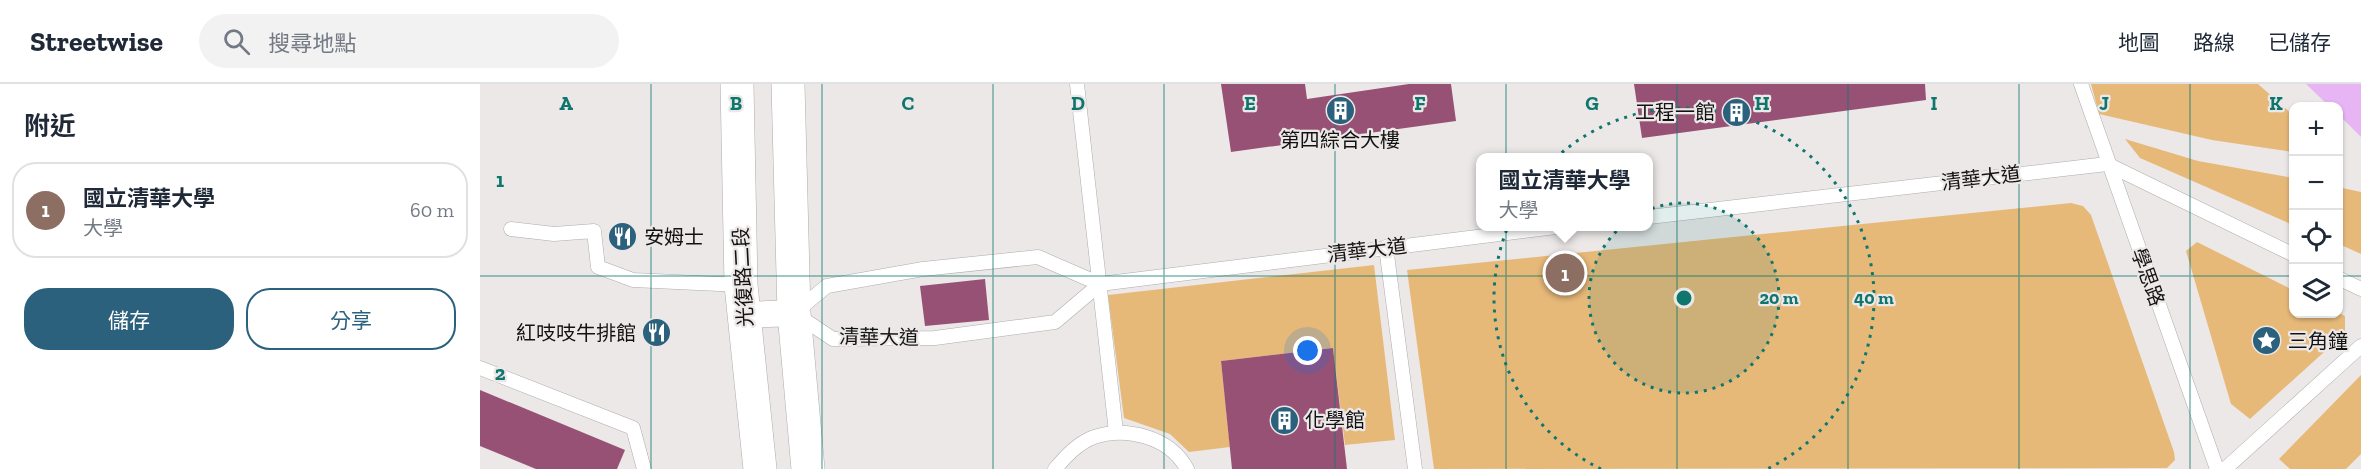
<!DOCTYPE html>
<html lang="zh-TW">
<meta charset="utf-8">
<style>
:root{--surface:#fff;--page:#f2f2f3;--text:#1f2937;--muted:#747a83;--line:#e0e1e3;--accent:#2b617c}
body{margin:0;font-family:"Zilla Slab","Noto Sans TC",serif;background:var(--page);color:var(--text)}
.controls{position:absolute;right:18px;top:18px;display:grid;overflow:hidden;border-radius:12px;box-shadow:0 2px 4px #0004}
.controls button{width:54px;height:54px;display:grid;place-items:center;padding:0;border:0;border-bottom:2px solid var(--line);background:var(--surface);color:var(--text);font:30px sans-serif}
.you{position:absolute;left:828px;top:267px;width:21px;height:21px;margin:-15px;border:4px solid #fff;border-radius:50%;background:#1a73e8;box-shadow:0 0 0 9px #1a73e833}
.badge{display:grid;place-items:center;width:39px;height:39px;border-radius:50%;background:var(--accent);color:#fff;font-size:20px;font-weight:700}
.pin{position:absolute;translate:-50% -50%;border:3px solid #fff;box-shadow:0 2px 6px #0006}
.popup{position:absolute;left:996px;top:69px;width:177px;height:78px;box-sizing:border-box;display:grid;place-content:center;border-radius:12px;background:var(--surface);filter:drop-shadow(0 2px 4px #0005);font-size:20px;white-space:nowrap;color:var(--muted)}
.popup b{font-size:22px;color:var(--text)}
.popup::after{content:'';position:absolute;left:50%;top:100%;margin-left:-12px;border:12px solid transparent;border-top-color:var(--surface)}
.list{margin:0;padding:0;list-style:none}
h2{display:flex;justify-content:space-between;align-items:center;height:78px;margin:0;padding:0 24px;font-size:26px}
h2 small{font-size:20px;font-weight:400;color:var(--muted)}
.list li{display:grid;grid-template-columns:39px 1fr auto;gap:18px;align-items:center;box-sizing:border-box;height:96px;margin:0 12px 12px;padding:0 12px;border:2px solid var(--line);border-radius:24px}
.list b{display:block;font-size:22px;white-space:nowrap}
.list p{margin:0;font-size:20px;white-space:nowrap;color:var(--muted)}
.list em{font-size:20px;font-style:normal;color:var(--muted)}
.actions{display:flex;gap:12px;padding:18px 24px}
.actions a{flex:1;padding:14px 0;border:2px solid var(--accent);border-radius:24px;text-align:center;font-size:21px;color:var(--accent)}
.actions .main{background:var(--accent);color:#fff}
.icon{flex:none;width:33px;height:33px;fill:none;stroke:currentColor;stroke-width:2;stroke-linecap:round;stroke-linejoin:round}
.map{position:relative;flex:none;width:1881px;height:385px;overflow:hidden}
header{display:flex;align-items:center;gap:36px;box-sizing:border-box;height:84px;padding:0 30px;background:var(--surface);border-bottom:2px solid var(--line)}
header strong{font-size:28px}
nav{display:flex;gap:33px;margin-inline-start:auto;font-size:21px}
.search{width:420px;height:54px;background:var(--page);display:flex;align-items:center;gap:15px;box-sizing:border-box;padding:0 21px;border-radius:33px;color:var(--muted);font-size:22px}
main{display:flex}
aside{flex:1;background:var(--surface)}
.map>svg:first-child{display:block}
</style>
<header>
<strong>Streetwise</strong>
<div class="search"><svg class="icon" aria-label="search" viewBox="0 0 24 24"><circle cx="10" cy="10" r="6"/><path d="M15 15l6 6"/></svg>搜尋地點</div>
<nav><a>地圖</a><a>路線</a><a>已儲存</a></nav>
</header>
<main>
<aside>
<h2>附近<small></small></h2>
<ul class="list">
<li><span class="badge" style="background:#8d6e63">1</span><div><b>國立清華大學</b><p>大學</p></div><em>60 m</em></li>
</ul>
<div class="actions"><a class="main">儲存</a><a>分享</a></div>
</aside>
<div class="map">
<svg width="1881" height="385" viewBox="0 0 1881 385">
<rect width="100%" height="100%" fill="#ece8e8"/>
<g fill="#e7b979">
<path d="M1611 0H1778L1813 31V68L1732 56 1619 30Z"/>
<path d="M1645 55 1718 77 1813 94V141L1660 74Z"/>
<path d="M1858 103 1881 108V170L1859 160Z"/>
<path d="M1591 119 1603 122 1611 131 1694 368 1695 376 1687 384 954 385 927 186Z"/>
<path d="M1717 158 1813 206 1814 230 1859 229 1865 232V249L1770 335 1751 320 1706 167Z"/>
<path d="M894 181 915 356 865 361 853 264 741 277 750 363 709 368 690 350 644 334 628 211Z"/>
<path d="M1881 291V370L1866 385H1810L1799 375Z"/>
</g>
<path fill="#e8b5f4" d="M1826 0H1881V53L1859 31 1858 22H1849Z"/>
<g fill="#975175">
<path d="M741 0H825L827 15 929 0H971L976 37 751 68Z"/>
<path d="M1154 0H1445L1446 16 1162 54Z"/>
<path d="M505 195 509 236 445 242 440 202Z"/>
<path d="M853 264 867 385H752L741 277Z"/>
<path d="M0 306 145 366 137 385H56L0 362Z"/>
</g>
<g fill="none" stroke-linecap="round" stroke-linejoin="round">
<defs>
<g id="service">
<path d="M597 0 636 348"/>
<path d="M1601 0 1737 385"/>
<path d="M1169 133 1627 80 1814 171"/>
<path d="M31 145 74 150 114 147 118 183 153 196 261 201"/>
<path d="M906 163 935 385"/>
<path d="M1858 194 1881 205"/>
<path d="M620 200 575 238 455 254 353 255 314 229 347 202 443 185 558 173 620 200 1084 142"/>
<path d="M0 284 153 344 164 385"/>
<path d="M575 385C586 372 598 359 614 353 646 342 690 353 707 385"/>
<path d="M1745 385 1881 262"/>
</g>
<path id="minor" d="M265 231 314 229"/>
<g id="secondary">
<path d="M257 0 261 201 280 385"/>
<path d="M308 0 314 229 328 385"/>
</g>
</defs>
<use href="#service" stroke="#afabab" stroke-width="15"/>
<use href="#minor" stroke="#afabab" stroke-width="27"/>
<use href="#secondary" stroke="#afabab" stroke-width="34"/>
<use href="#service" stroke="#fff" stroke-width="14"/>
<use href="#minor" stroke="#fff" stroke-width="26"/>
<use href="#secondary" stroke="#fff" stroke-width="33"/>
</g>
<path fill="none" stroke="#0f766e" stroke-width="1.5" stroke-opacity="0.55" d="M171 0V385M342 0V385M513 0V385M684 0V385M855 0V385M1026 0V385M1197 0V385M1368 0V385M1539 0V385M1710 0V385M0 192H1814M1858 192H1881"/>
<circle cx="1204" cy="214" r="95" fill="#0f766e" fill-opacity=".12"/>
<g fill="none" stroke="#0f766e" stroke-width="3" stroke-dasharray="3 6">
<circle cx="1204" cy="214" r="95"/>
<path d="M1121 385A190 190 0 1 1 1287 385"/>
</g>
<defs>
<symbol id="building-disc" viewBox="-11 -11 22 22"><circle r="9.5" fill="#2b617c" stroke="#ece8e8"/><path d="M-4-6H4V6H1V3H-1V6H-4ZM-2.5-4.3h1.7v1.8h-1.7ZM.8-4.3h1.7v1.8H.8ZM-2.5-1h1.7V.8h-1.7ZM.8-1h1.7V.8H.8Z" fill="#fff"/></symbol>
<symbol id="restaurant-disc" viewBox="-11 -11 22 22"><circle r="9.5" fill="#2b617c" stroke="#ece8e8"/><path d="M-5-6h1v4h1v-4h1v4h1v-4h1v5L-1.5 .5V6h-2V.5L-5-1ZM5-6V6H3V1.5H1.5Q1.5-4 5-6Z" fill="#fff"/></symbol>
<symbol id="sight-disc" viewBox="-11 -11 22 22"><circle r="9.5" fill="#2b617c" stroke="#ece8e8"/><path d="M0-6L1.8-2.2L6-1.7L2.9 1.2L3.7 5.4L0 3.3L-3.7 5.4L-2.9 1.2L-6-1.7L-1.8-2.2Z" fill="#fff"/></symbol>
</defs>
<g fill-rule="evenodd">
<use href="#building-disc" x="844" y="10" width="33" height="33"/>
<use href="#building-disc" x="1240" y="12" width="33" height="33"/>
<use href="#restaurant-disc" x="126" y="136" width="33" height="33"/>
<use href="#restaurant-disc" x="160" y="232" width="33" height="33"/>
<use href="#sight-disc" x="1770" y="240" width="33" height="33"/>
<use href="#building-disc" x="788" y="320" width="33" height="33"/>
</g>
<g text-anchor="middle" stroke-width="4.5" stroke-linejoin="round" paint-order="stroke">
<g font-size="20" fill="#131212" stroke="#ece8e8" text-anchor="start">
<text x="1235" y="35" text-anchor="end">工程一館</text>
<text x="860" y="63" text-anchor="middle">第四綜合大樓</text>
<text x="164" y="160">安姆士</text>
<text x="156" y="256" text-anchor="end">紅吱吱牛排館</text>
<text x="1808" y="264">三角鐘</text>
<text x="825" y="343">化學館</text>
</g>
<g font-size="20" fill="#131212" stroke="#ece8e8">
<text transform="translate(1501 94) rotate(-7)" y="7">清華大道</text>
<text transform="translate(887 166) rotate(-7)" y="7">清華大道</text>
<text transform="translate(263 193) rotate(-93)" y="7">光復路二段</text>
<text transform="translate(1668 193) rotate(70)" y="7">學思路</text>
<text transform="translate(399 253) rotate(1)" y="7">清華大道</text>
</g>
</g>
<g font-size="20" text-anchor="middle" font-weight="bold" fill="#0f766e" stroke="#ece8e8" stroke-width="4.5" stroke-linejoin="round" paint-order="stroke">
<text x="86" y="26">A</text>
<text x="256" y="26">B</text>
<text x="428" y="26">C</text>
<text x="598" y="26">D</text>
<text x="770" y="26">E</text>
<text x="940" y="26">F</text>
<text x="1112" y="26">G</text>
<text x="1282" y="26">H</text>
<text x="1454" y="26">I</text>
<text x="1624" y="26">J</text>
<text x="1796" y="26">K</text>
<text x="20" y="103">1</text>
<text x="20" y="296">2</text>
</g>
<circle cx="1204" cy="214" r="9" fill="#0f766e" stroke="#ece8e8" stroke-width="3"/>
<g font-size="18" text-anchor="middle" font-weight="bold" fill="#0f766e" stroke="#ece8e8" stroke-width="4.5" stroke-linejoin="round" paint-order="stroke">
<text x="1299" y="220">20 m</text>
<text x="1394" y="220">40 m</text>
</g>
</svg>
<div class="controls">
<button>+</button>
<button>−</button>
<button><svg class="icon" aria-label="locate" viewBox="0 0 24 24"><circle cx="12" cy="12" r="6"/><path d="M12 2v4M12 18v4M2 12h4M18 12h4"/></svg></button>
<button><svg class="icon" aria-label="layers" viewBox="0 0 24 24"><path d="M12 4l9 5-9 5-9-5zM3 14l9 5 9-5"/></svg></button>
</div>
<div class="you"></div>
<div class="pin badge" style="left:1085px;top:189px;background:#8d6e63">1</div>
<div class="popup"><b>國立清華大學</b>大學</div>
</div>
</main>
